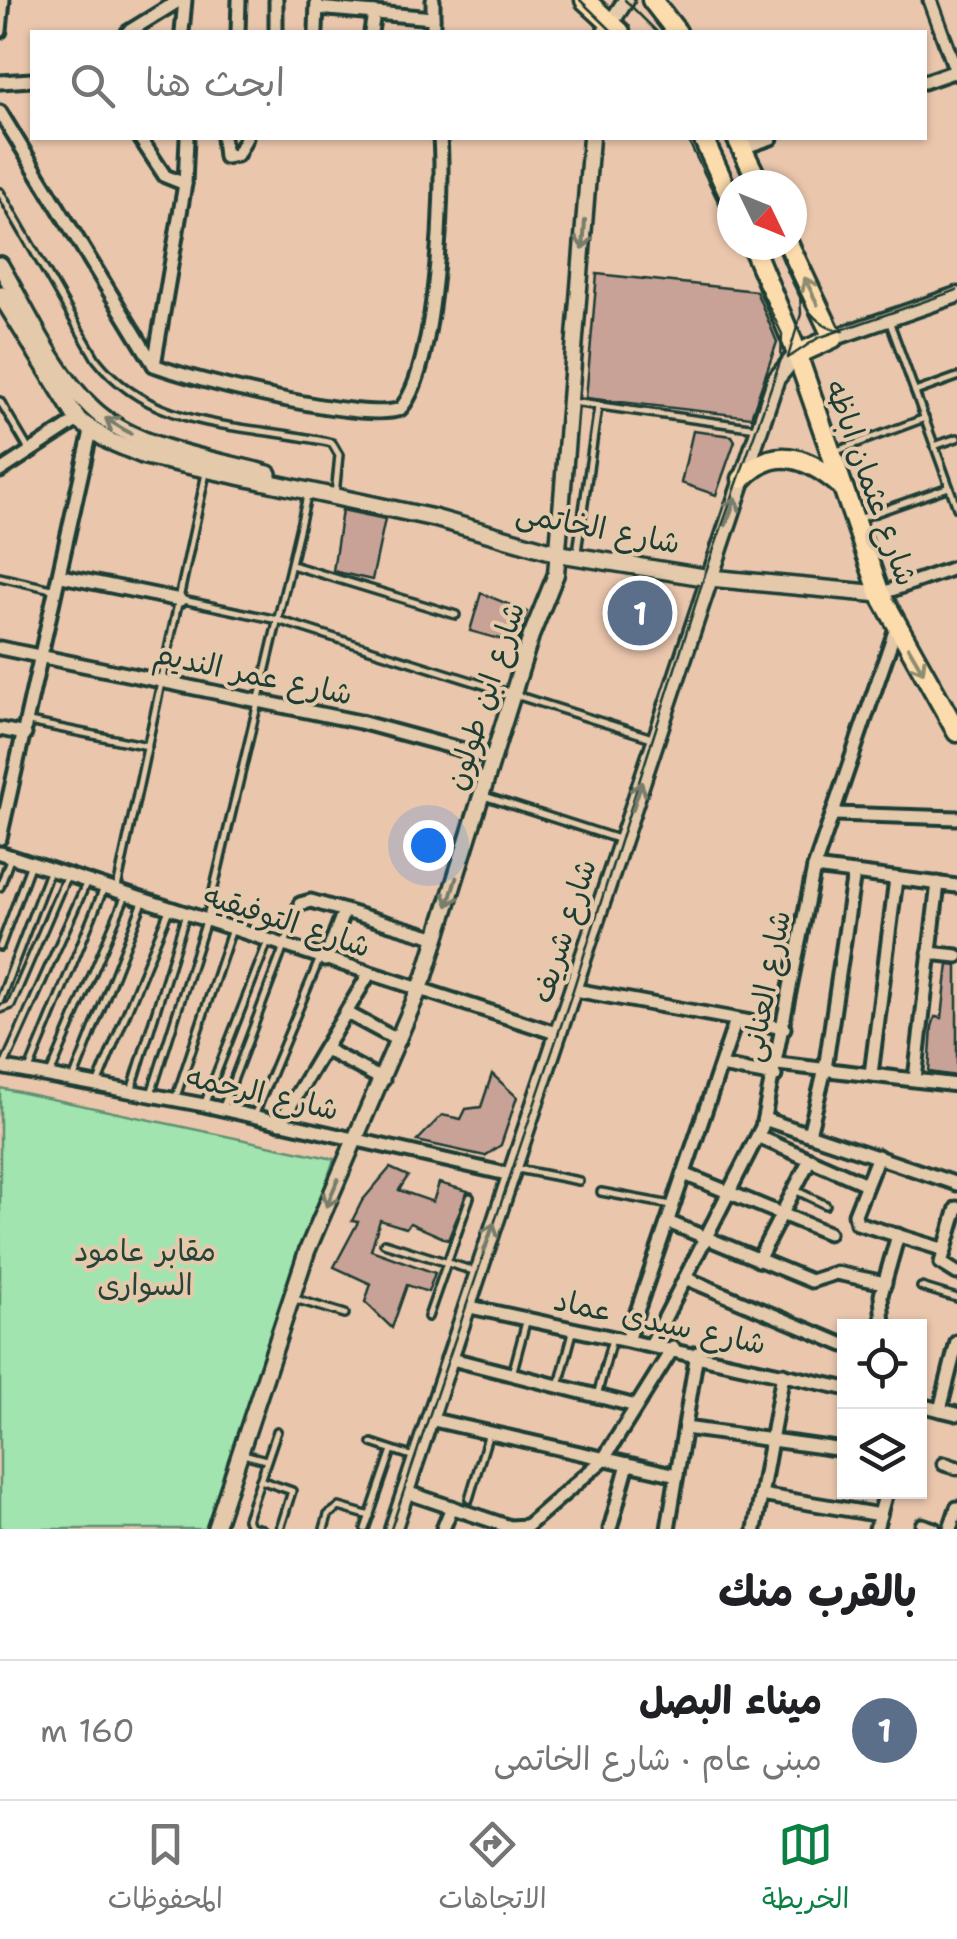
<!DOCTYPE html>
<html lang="ar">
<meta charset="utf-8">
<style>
:root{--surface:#fff;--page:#f6f6f6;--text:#202124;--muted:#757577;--line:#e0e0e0;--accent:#0b8043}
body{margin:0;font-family:"Shantell Sans","Playpen Sans Arabic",sans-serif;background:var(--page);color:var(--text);direction:rtl}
.controls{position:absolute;right:30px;bottom:30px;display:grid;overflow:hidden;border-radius:0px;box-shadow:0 2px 8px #0004}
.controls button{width:90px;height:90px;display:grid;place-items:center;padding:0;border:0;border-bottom:2px solid var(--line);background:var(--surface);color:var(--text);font:50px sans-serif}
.compass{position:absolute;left:717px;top:170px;width:90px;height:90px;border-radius:50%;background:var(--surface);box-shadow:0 2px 8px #0004;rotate:133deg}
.you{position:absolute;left:428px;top:845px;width:35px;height:35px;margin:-25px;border:8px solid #fff;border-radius:50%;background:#1a73e8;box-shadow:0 0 0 15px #1a73e833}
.badge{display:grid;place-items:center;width:65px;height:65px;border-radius:50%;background:var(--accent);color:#fff;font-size:32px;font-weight:700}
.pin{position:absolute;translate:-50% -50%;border:5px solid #fff;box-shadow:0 2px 10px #0006}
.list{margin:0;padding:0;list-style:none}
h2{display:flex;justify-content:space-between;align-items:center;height:130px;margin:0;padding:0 40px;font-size:42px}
h2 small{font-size:32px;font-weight:400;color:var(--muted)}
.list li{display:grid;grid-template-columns:65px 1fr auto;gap:30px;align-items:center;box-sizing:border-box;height:140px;padding:0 40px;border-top:2px solid var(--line)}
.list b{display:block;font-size:38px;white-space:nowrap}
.list p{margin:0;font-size:32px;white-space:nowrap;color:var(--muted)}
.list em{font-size:32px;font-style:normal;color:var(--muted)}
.icon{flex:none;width:55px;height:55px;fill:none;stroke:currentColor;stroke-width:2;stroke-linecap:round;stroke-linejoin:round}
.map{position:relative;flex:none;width:957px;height:1529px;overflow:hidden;direction:ltr}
.search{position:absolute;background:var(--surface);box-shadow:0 2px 8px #0004;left:30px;right:30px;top:30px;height:110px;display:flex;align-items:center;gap:25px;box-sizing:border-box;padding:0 35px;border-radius:0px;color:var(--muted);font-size:38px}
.sheet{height:270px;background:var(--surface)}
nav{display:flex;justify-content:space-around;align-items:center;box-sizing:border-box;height:140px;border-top:2px solid var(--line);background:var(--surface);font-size:28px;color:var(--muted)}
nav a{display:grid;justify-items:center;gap:5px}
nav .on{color:var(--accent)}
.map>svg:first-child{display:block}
</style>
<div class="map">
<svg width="957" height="1529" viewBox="0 0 957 1529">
<rect width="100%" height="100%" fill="#eac6ad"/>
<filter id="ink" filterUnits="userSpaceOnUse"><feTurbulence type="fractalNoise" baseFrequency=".01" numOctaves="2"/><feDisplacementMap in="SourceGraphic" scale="20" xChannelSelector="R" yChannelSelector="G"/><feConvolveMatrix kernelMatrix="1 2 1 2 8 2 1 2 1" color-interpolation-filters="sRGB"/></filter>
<g filter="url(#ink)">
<path fill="#a1e4af" stroke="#609072" stroke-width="2.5" d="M0 1088 334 1159 212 1529H0Z"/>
<g fill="#c8a296" stroke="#1f3d34" stroke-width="2.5">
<path d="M597 274 756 291 777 342 751 417 586 398Z"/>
<path d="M693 431 732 436 735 441 716 495 681 483Z"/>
<path d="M342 510 385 519 372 580 333 571Z"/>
<path d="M616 588 672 601 664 637 607 625Z"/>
<path d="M481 593 527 612 517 644 470 631Z"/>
<path d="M948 964 957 965V1076L929 1072 932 1027 935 1017 942 1018Z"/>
<path d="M492 1074 517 1097 501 1145 485 1156 417 1141 442 1115 461 1119 466 1109 481 1107Z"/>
<path d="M390 1168 408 1176 399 1190 433 1202 439 1183 468 1191 448 1240 410 1223 406 1228 380 1220 371 1250 435 1273 428 1292 407 1285 392 1328 365 1302 371 1284 334 1267 358 1222 352 1221 362 1201Z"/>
</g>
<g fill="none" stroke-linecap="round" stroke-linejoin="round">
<defs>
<g id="service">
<path d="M0 192 96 359C154 433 246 423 332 443L339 455 335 495"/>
<path d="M890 323 957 508"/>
<path d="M915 392 957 377"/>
<path d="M0 401 29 450"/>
<path d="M572 402 757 428"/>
<path d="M934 446 957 438"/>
<path d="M834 452 925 418"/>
<path d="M858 519 949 487"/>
<path d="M577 552 598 407"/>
<path d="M292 565 456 615"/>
<path d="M0 577 56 590"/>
<path d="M183 600 278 620 652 738"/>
<path d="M29 722 148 746"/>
<path d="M484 796 621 840"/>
<path d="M0 887 10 859"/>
<path d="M117 888 206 473"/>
<path d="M0 947 30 866"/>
<path d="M0 1000 49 872"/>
<path d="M0 1009 11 1005 66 877"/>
<path d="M4 1066 86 884"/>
<path d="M29 1070 104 888"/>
<path d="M49 1077 126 895"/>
<path d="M73 1080 143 902"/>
<path d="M98 1082 169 910"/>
<path d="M132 1088 186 914"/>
<path d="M151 1094 206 921 308 492"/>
<path d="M176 1097 232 929"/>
<path d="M204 1105 268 941"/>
<path d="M223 1107 299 907"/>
<path d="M254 1116 320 958"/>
<path d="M518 1169 579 1181"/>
<path d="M797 1191 826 1205"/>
<path d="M601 1192 671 1205"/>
<path d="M384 1243 474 1271"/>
<path d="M921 1287 957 1298"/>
<path d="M295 1299 345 1314"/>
<path d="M428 1317 470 1197"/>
<path d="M512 1374 526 1322"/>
<path d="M559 1385 573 1332"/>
<path d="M597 1396 612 1339"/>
<path d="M372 1443 414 1457"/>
<path d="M243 1454 266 1460"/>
<path d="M260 1480 292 1491 280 1529"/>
<path d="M469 1499 488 1436"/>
<path d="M262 1529 250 1526 247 1519 277 1431"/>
<path d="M324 1529 328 1515 339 1507 370 1516"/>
<path d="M365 1529 392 1450"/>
</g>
<g id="minor">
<path d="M930 0 957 74"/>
<path d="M317 8 433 18"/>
<path d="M0 31 3 0"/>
<path d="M128 32 180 0"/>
<path d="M182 32 185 0"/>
<path d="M238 32 239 0"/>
<path d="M276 32V0"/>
<path d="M316 32 317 0"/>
<path d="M371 32 374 13"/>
<path d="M433 32V0"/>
<path d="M0 82 32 80"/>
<path d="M924 82 956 71"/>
<path d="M0 112 154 365C194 381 366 423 400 409 437 371 444 192 440 138"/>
<path d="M140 138 165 176 185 184"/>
<path d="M223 138 225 157 237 155 246 138"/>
<path d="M742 148 771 138"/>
<path d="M154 365 185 184 187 138"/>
<path d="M0 471 78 420"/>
<path d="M62 576 180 600"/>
<path d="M880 594 957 567"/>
<path d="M0 648 360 722 493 758"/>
<path d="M0 729 25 734"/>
<path d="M835 814 957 818"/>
<path d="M0 838 91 431"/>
<path d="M0 853 559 1034"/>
<path d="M814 868 957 886"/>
<path d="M300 904 311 901 438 938"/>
<path d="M929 953 957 956"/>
<path d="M325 960 344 911"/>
<path d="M575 990 784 1028"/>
<path d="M347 1013 399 1041"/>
<path d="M325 1049 383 1080"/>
<path d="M778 1064 957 1085"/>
<path d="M721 1066 775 1076"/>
<path d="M0 1067 204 1105 511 1175"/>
<path d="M871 1074 896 879"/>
<path d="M915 1079 938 883"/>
<path d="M764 1119 957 1184"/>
<path d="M280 1123 369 974"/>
<path d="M809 1134 825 1069 854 873"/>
<path d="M759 1137 866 1184"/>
<path d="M878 1156 855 1214 857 1223 945 1250"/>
<path d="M684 1174 828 1233"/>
<path d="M957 1208 941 1263 957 1273"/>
<path d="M668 1222 811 1281 836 1273 885 1283"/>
<path d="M758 1260 810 1159"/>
<path d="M685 1278 844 1345"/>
<path d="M466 1306 844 1388"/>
<path d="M883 1326 881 1295 898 1235"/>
<path d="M628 1338 736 1020"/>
<path d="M652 1343 762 1127 814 868 897 625"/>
<path d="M448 1358 636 1406"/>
<path d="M920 1405 957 1414"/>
<path d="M940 1410 957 1342"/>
<path d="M429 1419 677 1475"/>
<path d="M685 1428 844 1450"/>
<path d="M944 1464 957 1468"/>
<path d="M406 1492 510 1527 527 1526 603 1460 673 1348"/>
<path d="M761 1495 880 1515"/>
<path d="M922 1525 934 1529"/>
<path d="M443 1529 452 1507"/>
<path d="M610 1529 628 1464"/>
<path d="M668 1529 697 1353"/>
<path d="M755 1529 783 1374"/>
<path d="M876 1529 886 1492"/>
<path d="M950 1529 957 1508"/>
</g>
<g id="tertiary">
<path d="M605 32 626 0"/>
<path d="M833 338 957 295"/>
<path d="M215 1529 307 1251 425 976 531 636 556 574 591 138"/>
</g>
<g id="secondary">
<path d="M0 265C27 311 52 370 91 407 135 450 211 458 268 474"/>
<path d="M0 294 78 420 107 440 145 456 434 518 561 554 710 578 880 594"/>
<path d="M393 1529 776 379 796 355"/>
</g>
<g id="primary">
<path d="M585 0 620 32"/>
<path d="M652 0 677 32"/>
<path d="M703 138 732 201"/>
<path d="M737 138 760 185"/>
<path d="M752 245 793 343 880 594 957 732"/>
<path d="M789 245 833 338 796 355"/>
<path d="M742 479C774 444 807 457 839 484"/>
</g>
</defs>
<use href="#service" stroke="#1f3d34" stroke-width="12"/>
<use href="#minor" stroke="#1f3d34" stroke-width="19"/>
<use href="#tertiary" stroke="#1f3d34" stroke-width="21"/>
<use href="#secondary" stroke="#1f3d34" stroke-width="22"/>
<use href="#primary" stroke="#1f3d34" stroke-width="25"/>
<use href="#service" stroke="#e4c9ab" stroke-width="5"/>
<use href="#minor" stroke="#e4c9ab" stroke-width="11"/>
<use href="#tertiary" stroke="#e4c9ab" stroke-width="14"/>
<use href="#secondary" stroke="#e4c9ab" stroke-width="15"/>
<use href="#primary" stroke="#fcdcac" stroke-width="18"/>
<g stroke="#1f3d34" stroke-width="2.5">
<path d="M580 0 613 32"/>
<path d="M625 0 657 32"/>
<path d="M687 138 732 230"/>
<path d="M724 138 747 185"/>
<path d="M776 245C790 274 805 329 843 331"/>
<path d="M788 357 801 314 800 294"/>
<path d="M788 358 818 338 957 290"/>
<path d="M391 1529 573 990 704 577 781 359 782 334 739 245"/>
</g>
</g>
<defs><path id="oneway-shaft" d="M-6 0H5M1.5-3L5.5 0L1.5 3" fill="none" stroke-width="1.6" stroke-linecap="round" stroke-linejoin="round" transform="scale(2.5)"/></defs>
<g stroke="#787c6a">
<use href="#oneway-shaft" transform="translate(584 235) rotate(94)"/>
<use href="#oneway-shaft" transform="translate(118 426) rotate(-149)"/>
<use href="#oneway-shaft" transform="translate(731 511) rotate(-70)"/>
<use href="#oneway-shaft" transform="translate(637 796) rotate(-72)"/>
<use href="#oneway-shaft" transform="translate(452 892) rotate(107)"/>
<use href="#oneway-shaft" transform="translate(332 1193) rotate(113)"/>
<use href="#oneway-shaft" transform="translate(489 1237) rotate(-70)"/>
</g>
<g stroke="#8e8c70">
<use href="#oneway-shaft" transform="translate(811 291) rotate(-116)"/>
<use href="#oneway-shaft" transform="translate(916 660) rotate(60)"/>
</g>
</g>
<g text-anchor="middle" stroke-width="8" stroke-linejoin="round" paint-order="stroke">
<g font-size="30" fill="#1f3d34" stroke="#e4c9ab">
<text transform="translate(871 483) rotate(70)" y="10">شارع عثمان اباظه</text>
<text transform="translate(598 528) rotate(11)" y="10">شارع الخاتمى</text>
<text transform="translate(253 674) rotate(12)" y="10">شارع عمر النديم</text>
<text transform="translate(485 696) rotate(-72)" y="10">شارع ابن طولون</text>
<text transform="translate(287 921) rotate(18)" y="10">شارع التوفيقيه</text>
<text transform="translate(564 931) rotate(-72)" y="10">شارع شريف</text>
<text transform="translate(766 986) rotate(-79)" y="10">شارع العنانى</text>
<text transform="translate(262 1093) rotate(13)" y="10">شارع الرحمه</text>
<text transform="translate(660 1322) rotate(12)" y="10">شارع سيدى عماد</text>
</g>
<g font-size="30" fill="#26453a" stroke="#e4c9ab">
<text x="145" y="1261">مقابر عامود<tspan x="145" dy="34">السوارى</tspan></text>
</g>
</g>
</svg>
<div class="controls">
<button><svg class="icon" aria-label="locate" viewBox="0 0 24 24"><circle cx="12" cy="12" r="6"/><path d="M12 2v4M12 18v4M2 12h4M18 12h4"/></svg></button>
<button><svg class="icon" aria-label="layers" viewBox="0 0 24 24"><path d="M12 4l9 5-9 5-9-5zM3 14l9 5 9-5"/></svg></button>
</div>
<svg class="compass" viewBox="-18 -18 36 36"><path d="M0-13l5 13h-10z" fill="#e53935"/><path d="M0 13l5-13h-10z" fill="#757577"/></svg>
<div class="you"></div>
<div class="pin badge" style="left:640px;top:613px;background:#5c6f8a">1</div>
<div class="search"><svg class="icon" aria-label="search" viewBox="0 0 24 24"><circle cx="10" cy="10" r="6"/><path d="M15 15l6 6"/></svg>ابحث هنا</div>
</div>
<section class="sheet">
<h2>بالقرب منك<small></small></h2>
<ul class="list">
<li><span class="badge" style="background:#5c6f8a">1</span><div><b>ميناء البصل</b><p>مبنى عام · شارع الخاتمى</p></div><em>160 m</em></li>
</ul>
</section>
<nav>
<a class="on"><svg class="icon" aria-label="map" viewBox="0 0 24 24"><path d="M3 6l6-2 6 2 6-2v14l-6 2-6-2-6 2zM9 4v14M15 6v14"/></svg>الخريطة</a>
<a><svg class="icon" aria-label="directions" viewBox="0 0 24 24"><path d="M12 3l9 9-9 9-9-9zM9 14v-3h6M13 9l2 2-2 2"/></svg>الاتجاهات</a>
<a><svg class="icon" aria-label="saved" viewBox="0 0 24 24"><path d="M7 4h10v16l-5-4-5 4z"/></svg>المحفوظات</a>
</nav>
